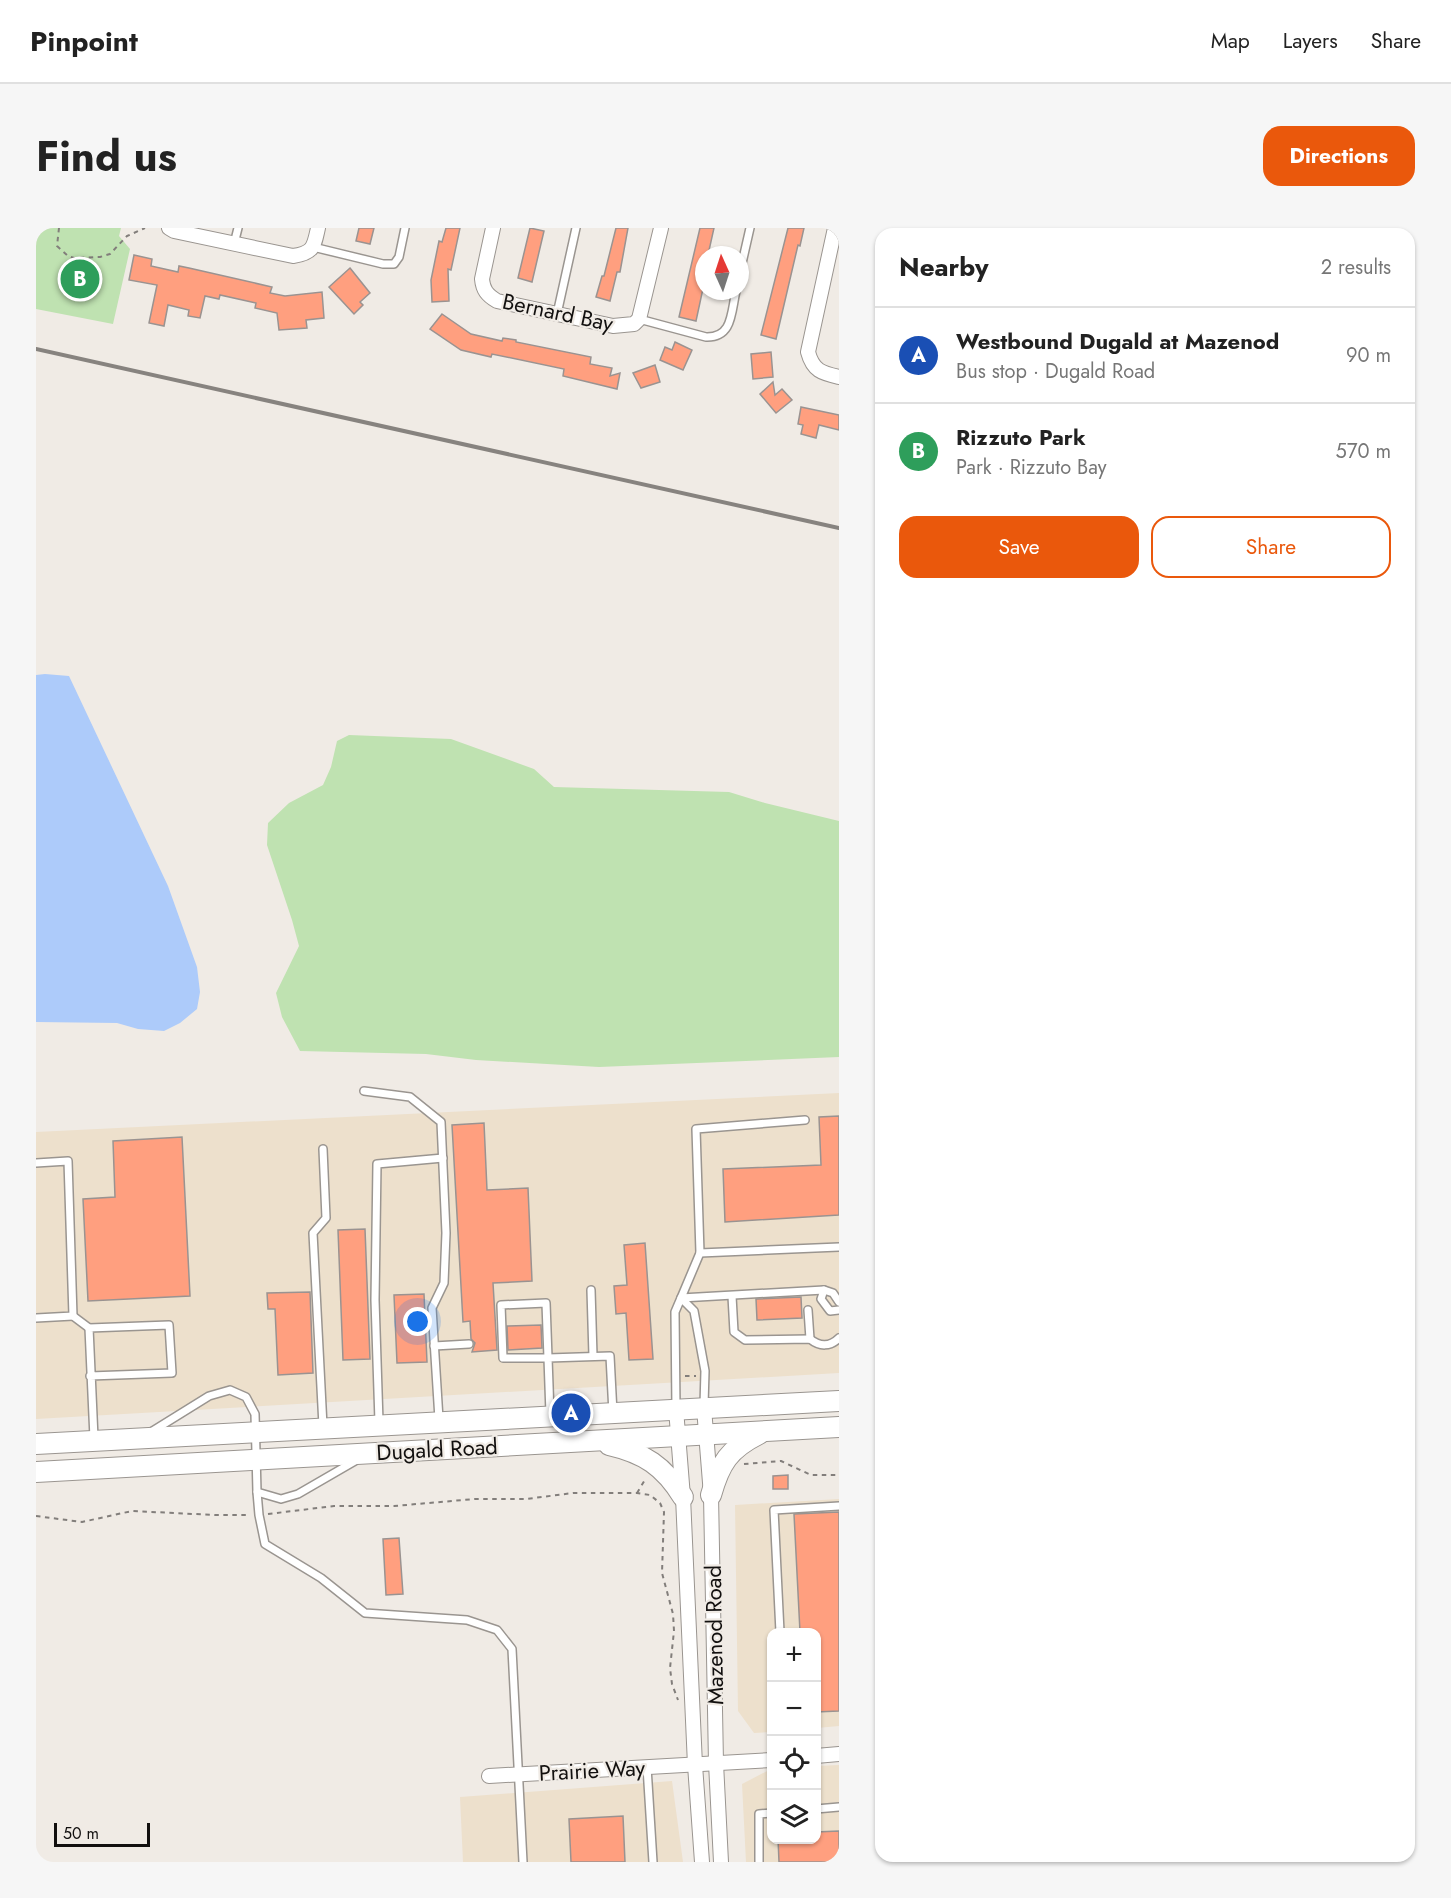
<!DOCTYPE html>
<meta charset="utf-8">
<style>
:root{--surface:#fff;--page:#f6f6f6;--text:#222;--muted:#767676;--line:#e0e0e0;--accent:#ea580c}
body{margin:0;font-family:Jost,sans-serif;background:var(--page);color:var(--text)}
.controls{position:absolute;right:18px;bottom:18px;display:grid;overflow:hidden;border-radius:12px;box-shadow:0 2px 4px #0004}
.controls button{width:54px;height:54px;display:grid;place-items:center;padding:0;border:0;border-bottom:2px solid var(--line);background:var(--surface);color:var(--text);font:30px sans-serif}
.compass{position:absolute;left:659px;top:18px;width:54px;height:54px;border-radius:50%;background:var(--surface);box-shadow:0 2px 4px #0004;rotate:357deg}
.scale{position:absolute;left:18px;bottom:15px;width:96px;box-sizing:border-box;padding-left:6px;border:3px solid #12100f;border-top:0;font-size:16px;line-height:21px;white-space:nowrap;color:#12100f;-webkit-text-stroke:4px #f0ebe5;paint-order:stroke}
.you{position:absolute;left:382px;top:1094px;width:21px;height:21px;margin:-15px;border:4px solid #fff;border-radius:50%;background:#1a73e8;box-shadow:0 0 0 9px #1a73e833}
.badge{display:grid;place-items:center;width:39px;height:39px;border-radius:50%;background:var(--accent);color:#fff;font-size:20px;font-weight:700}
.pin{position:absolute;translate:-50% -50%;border:3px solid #fff;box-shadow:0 2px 6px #0006}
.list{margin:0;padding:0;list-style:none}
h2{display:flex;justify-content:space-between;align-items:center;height:78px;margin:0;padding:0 24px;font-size:26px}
h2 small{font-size:20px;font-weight:400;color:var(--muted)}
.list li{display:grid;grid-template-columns:39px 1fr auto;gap:18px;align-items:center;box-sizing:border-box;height:96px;padding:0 24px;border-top:2px solid var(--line)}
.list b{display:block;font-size:22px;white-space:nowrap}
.list p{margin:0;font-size:20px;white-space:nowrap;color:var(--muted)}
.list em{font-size:20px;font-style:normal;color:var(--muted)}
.actions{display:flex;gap:12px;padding:18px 24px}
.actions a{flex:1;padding:14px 0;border:2px solid var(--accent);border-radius:18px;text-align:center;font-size:21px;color:var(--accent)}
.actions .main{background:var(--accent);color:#fff}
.icon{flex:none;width:33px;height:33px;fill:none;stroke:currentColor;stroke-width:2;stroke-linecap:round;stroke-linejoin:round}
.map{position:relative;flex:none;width:803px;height:1634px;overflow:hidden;border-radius:18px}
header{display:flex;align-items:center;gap:36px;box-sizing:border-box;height:84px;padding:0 30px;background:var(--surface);border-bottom:2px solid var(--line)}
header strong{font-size:28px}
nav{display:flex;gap:33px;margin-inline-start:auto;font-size:21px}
.intro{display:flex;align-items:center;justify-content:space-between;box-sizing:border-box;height:144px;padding:0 36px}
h1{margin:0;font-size:42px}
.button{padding:15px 27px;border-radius:18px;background:var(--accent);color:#fff;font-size:21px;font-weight:700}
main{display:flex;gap:36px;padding:0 36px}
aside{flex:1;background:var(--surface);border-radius:18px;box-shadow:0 2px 4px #0004}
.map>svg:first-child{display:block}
</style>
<header>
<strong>Pinpoint</strong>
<nav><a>Map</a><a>Layers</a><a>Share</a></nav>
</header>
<div class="intro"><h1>Find us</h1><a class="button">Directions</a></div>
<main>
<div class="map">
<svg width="803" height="1634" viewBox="0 0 803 1634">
<rect width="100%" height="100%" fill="#f0ebe5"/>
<g fill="#ede0cc">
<path d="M803 865V1145L0 1191V904Z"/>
<path d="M803 1271V1498L781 1500 780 1404H736L735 1504 718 1505 702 1483 699 1277Z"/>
<path d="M803 1537V1634H710L706 1556 735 1541 736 1612H780L781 1538Z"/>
<path d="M636 1553 647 1634H427L424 1569Z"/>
</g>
<g fill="#bfe2b1">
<path d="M0 0H85L83 8 94 21 77 96 0 81Z"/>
<path d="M313 507 415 511 498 541 518 559 693 564 729 575 803 593V829L563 839 440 832 390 826 264 823 246 789 240 765 263 718 256 692 231 617 232 595 253 575 287 557 295 539 301 513Z"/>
</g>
<path fill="#adcbfa" d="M9 446 33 448 132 658 161 739 164 764 161 781 144 795 128 803 102 801 81 795 0 794V447Z"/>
<g fill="#ff9f7f" stroke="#9a9391" stroke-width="1.5">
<path d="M323 0H338L334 16 320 13Z"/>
<path d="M410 0H424L415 42 412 41 413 73 396 74 395 52 403 13 406 14Z"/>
<path d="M494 0 508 3 496 54 482 50Z"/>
<path d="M580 0H592L584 44H581L574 73 560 69 566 48H568Z"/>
<path d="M664 0H678L672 27H668V56L660 93 643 89Z"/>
<path d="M752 0H768L764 18 762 17 740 111 725 107Z"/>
<path d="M98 27 116 31 115 38 142 44 143 38 153 40 236 59 234 65 249 68 286 64 288 90 270 92 271 100 243 102 241 85 219 80 220 75 184 67 183 71 169 68 164 90 152 88 153 82 132 77 128 98 113 95 121 57 93 52Z"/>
<path d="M314 40 334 65 324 74 327 77 318 86 293 59Z"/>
<path d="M406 86 435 106 466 113 467 110 480 112V114L555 129 554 136 576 140 574 148 584 145 581 161 527 148 528 141 456 126 455 129 425 122 394 101Z"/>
<path d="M639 114 656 122 647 142 624 132 629 119 636 122Z"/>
<path d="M735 124 737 149 717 151 715 126Z"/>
<path d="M619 137 624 154 605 160 597 145Z"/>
<path d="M737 154 739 167 746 161 756 172 740 185 724 166Z"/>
<path d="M765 179 803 187V202L783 197 780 210 765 206 767 197 762 196Z"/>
<path d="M803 888V987L689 994 687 941 785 937 783 889Z"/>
<path d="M448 895 451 962 492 960 496 1053 457 1055 461 1122 436 1124 439 1115 435 1111 434 1093 427 1094 416 897Z"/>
<path d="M146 909 154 1068 52 1073 47 971 79 969 77 913Z"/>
<path d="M329 1001 334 1131 307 1132 302 1002Z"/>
<path d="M609 1015 617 1131 593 1132 590 1085 580 1086 578 1058 591 1057 588 1017Z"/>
<path d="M274 1064 277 1145 242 1147 239 1081H232L231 1065Z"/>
<path d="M388 1066 391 1134 361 1135 358 1067Z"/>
<path d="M765 1069 766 1090 721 1092 720 1071Z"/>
<path d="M505 1097 506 1120 472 1122 471 1098Z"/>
<path d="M752 1247V1261H737V1248Z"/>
<path d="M803 1284V1483L780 1484V1404H764L758 1286Z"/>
<path d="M363 1310 367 1366 350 1367 347 1311Z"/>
<path d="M587 1588 589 1634H535L533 1591Z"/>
<path d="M803 1603V1634H743L742 1611H780V1604Z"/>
</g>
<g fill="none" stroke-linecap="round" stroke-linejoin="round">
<defs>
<g id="lane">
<path d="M198 16 202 0"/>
<path d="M277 19 347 36H358L363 29 369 0"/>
<path d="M704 44 714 0"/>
<path d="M521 86 540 0"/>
<path d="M603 91 670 109C697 110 695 84 700 63"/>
<path d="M328 863 374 869 405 894 410 1005 408 1055 396 1080 403 1191"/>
<path d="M769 892 660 901 664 1025 645 1070 788 1062 797 1065 803 1074"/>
<path d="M0 935 32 933 37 1088 0 1090"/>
<path d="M664 1025 803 1019"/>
<path d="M555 1062 557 1128"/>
<path d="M788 1062 785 1071 794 1083 803 1082"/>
<path d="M696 1068 698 1104 709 1112 774 1111C784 1119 794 1119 803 1110"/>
<path d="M510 1075 512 1130H467L465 1077Z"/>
<path d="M772 1082 774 1111"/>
<path d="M37 1088 53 1100"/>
<path d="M398 1118 433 1116"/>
<path d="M54 1148 136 1145 133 1097 53 1100 58 1210"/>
<path d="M640 1181 639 1084 645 1070 658 1083 669 1143 668 1177"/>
<path d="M514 1186 512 1130 574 1128 577 1185"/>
<path d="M343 1194 339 1072 341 936 407 930"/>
<path d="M287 1198 277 1005 290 990 287 921"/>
<path d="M115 1204 173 1168 194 1162 210 1169 219 1186 221 1264 245 1271 262 1266 319 1233"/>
<path d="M221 1264 223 1287 229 1316 285 1350 329 1385 431 1392 461 1402 476 1421 487 1634"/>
<path d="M744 1404 738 1282 803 1278"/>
<path d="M611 1539 617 1634"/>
<path d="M780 1581 803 1579"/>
<path d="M723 1634V1586L736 1585"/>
</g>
<g id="street">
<path d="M133 0 138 3 257 28C278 25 278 18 282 0"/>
<path d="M457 0 446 51C447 62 451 67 461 73L577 98 598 96 603 91 625 0"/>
<path d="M799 0 772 124C777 143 786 145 803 149"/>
<path d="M668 1180 675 1267 680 1535 685 1634"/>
<path d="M640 1181 647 1269 659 1537 666 1634"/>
<path d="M780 1528 803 1526"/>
<path d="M453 1548 736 1532"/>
</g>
<g id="secondary">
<path d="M0 1216 803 1173"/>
<path d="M573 1217C608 1225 628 1238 647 1269"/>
<path d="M0 1244 803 1199"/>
<path d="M675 1267C684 1235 693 1221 723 1206"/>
</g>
</defs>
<use href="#lane" stroke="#9a9590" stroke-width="10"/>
<use href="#street" stroke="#9a9590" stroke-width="16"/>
<use href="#secondary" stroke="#9a9590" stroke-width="22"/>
<g stroke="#827e7b" stroke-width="2" stroke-dasharray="4.5 4.5" stroke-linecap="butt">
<path d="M23 0 21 18 32 28 38 30 64 29 74 26 91 8 109 0"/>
<path d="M649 1148H660"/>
<path d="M708 1236 745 1233 775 1247H803"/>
<path d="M601 1265 610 1250"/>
<path d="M232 1286 298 1278H358L439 1271H490L537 1265H601L614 1267 624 1275 628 1284 626 1345 637 1386 638 1403 634 1440 636 1456 642 1472"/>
<path d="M0 1288 46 1294 96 1283 179 1287H214"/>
</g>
<use href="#lane" stroke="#fff" stroke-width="7"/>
<use href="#street" stroke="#fff" stroke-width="14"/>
<use href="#secondary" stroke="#fff" stroke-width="20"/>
<path stroke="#87837f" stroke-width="4" d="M0 121 803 300"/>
</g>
<g text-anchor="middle" stroke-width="4.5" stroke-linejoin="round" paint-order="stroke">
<g font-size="22" fill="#12100f" stroke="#f0ebe5">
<text transform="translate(522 84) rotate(12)" y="8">Bernard Bay</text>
<text transform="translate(401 1221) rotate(-3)" y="8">Dugald Road</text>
<text transform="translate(678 1407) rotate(-91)" y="8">Mazenod Road</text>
<text transform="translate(556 1542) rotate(-3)" y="8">Prairie Way</text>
</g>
</g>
</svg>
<div class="controls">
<button>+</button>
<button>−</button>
<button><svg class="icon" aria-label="locate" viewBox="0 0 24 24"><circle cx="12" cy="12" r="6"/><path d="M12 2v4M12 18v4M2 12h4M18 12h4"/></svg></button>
<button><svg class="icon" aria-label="layers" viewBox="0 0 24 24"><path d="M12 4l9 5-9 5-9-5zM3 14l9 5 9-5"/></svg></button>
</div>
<svg class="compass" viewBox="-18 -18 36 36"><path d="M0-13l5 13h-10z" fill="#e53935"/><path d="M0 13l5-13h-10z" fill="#767676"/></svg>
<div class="scale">50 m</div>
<div class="you"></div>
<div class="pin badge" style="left:535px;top:1185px;background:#1a4fb4">A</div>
<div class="pin badge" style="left:44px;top:51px;background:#2e9e5b">B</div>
</div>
<aside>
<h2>Nearby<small>2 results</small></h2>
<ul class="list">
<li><span class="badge" style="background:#1a4fb4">A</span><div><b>Westbound Dugald at Mazenod</b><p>Bus stop · Dugald Road</p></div><em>90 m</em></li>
<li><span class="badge" style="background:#2e9e5b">B</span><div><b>Rizzuto Park</b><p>Park · Rizzuto Bay</p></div><em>570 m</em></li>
</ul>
<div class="actions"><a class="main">Save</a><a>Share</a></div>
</aside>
</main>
